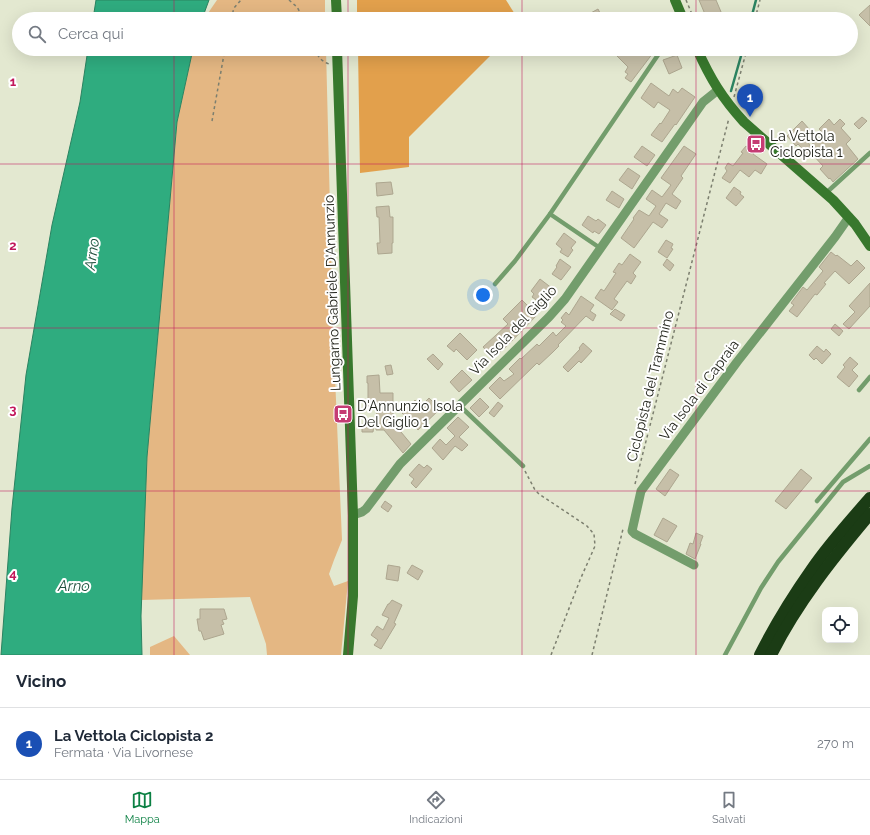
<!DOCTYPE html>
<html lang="it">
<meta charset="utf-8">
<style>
:root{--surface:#fff;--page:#f6f6f7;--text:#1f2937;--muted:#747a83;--line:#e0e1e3;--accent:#0b8043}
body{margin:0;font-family:Raleway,sans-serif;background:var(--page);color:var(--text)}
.controls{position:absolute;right:12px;bottom:12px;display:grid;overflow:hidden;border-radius:8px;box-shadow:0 4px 16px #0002}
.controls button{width:36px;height:36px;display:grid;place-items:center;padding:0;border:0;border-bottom:1px solid var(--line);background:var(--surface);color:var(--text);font:20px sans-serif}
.you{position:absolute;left:483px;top:295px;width:14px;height:14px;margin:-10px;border:3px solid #fff;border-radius:50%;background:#1a73e8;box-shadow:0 0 0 6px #1a73e833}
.badge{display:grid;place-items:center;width:26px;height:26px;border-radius:50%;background:var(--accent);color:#fff;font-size:13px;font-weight:700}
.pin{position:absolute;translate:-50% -33px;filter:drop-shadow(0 1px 2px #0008)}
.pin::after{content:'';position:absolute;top:21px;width:14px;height:12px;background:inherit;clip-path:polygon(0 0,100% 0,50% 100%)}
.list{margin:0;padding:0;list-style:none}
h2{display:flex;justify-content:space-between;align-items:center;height:52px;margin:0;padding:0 16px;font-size:17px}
h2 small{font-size:13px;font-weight:400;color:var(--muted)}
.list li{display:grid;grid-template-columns:26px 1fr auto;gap:12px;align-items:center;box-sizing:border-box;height:72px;padding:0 16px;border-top:1px solid var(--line)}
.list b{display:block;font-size:15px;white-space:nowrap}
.list p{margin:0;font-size:13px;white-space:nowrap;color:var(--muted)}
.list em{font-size:13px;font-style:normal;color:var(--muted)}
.icon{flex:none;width:22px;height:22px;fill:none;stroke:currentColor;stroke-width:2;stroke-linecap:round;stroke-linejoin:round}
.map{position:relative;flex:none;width:870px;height:655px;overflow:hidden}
.search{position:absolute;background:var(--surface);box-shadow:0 4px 16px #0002;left:12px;right:12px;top:12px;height:44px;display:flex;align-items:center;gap:10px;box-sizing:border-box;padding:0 14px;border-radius:22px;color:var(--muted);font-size:15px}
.sheet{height:124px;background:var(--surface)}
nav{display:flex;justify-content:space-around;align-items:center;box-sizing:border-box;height:56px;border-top:1px solid var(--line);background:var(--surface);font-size:11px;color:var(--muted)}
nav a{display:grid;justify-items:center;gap:2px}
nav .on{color:var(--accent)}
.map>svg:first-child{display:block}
</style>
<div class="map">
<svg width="870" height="655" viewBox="0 0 870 655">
<rect width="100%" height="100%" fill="#e3e8d0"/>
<g fill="#e4b783">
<path d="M217 0H325V19H204Z"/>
<path d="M193 49H326L333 330 342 540 334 560 329 574 334 586 348 581 341 655H267L266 644 250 597 141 600 147 457 177 122Z"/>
<path d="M174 636 190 655H150V647Z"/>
</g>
<g fill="#e2a04c">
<path d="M357 0H506L518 19H357Z"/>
<path d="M358 49H497L409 137V167L360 173Z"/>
</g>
<g fill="#2fac7f" stroke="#2b8361">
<path d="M96 0H209L202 19H93Z"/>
<path d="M88 49H193L177 122 147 457 141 616 142 655H1L12 508 26 375 52 225 80 102Z"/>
</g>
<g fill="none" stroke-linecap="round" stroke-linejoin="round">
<g stroke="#2b8361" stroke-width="2.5">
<path d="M751 19 756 0"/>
<path d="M731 91 743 49"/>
</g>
</g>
<g fill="#c6bfa8" stroke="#ada68f">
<path d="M699 0H716L724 19H707Z"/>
<path d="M870 5V26L859 15Z"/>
<path d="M598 9 603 19H592L589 14Z"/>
<path d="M610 49H656L631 82 625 78 628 74 625 72 628 67Z"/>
<path d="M677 55 682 68 669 74 663 60Z"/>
<path d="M651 83 669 96 673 89 678 93 682 88 695 97 676 125 675 124 662 142 651 135 660 123 661 124 670 110 658 102 654 108 641 98Z"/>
<path d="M862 117 867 121 859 129 854 124Z"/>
<path d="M829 119 834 125 840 119 845 124 841 128 851 139 846 144 858 159 833 182 830 178 829 179 820 169 823 166 812 154 809 156 798 144 796 146 787 136 802 121 810 130 805 135 810 146 824 134 819 129Z"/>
<path d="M642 146 655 155 647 166 634 157Z"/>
<path d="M684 146 696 154 681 176 683 178 672 194 681 201 676 209 666 203 659 214 668 220 662 228 653 222 634 248 621 238 634 219 633 218 639 210 649 216 656 206 646 199 652 190 662 197 671 185 661 178Z"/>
<path d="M746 146 754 152 753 154 767 164 761 174 755 170 749 177 740 170 730 183 722 178 727 171 725 168 728 163 733 166 743 153 741 152Z"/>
<path d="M628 168 640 176 632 189 619 180Z"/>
<path d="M391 182 393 194 377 196 376 183Z"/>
<path d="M734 187 741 192 740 194 744 197 736 206 726 198Z"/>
<path d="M612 191 624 199 619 208 606 200Z"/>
<path d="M389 206 390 217H393V243H392V253L378 254 377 243H380L379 217H377L376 207Z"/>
<path d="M588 216 596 221 598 219 606 225 599 234 594 231 593 233 582 225Z"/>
<path d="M564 233 576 242 571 248 573 250 568 257 560 252 562 249 556 244Z"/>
<path d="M666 240 673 244 671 248 673 249 667 258 658 252Z"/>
<path d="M831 252 836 256 837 255 851 266 857 260 865 268 849 284 835 271 824 283 826 284 817 295 815 294 797 317 789 311 794 305 791 303 803 287 807 290 823 271 819 267Z"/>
<path d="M630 254 641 262 633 273 636 276 631 284 627 281 614 299 618 302 612 310 595 298 601 289 604 291 616 273 613 272 619 263 622 265Z"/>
<path d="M560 259 571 267 561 280 552 274 557 267 556 266Z"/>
<path d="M667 259 674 265 670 271 663 265Z"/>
<path d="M540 279 553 289 542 304 532 297 534 294 531 291Z"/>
<path d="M870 283V306L849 329 843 324 855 312 849 306Z"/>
<path d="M581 296 594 305 590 311 596 315 593 321 586 316 558 345 559 346 553 352 539 365 537 363 500 399 489 388 500 377 504 381 514 374 509 369 520 358 521 359 537 344 539 346 553 332 556 336 566 326 561 322 563 320 561 318 566 312 569 315Z"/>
<path d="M522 300 537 315 508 345 493 358 483 347 508 324 503 319Z"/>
<path d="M615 309 625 315 621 321 610 314Z"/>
<path d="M835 324 843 331 839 336 831 329Z"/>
<path d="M460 333 477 350 467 360 456 349 454 352 447 346Z"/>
<path d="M583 343 592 351 581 363 579 361 568 372 563 367 580 349 579 348Z"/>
<path d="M817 346 824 352 826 349 831 354 822 364 816 358 814 360 809 355Z"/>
<path d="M433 354 443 364 438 370 427 359Z"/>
<path d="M850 357 858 364 852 370 858 376 849 387 837 377 845 367 843 365Z"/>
<path d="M391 365 393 374 387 375 385 366Z"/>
<path d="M462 370 472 380 459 392 450 382Z"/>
<path d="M379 375 380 393H393V418L391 420 411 444 403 453 384 430H376L377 408H368V383H367V376Z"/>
<path d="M429 398 440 409 418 430 402 413 415 400 421 406Z"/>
<path d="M480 398 489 407 479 417 470 408Z"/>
<path d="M498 402 503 406 494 417 489 413Z"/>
<path d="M458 417 469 427 459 437 468 445 462 451 455 446 443 460 432 448 440 439 446 445 455 436 447 428Z"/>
<path d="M362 424 374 425 373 432H362Z"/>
<path d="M419 464 424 468 427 465 432 469 416 488 411 483 414 479 409 475Z"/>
<path d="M670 469 679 475 665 496 656 489Z"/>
<path d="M801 469 812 478 786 509 775 501Z"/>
<path d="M385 501 392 506 388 512 381 507Z"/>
<path d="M663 518 677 526 667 542 654 535Z"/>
<path d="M696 533 703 536 700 544H701L695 559 686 554 690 543 693 544Z"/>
<path d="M388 565 400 567 398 581 386 579Z"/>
<path d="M412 565 423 571 418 580 407 573Z"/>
<path d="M392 600 402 605 394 623 396 624 381 649 374 645 378 640 371 635 377 626 383 630 389 618 382 615 388 604H389Z"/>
<path d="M200 609H224L227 619 222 620 224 624 221 625 224 634 204 640 201 631H199L197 619H200Z"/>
</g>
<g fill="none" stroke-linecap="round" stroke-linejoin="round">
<g stroke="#7c7f6f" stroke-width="1.5" stroke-dasharray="3 3" stroke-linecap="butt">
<path d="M289 0 297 7 304 19"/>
<path d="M686 0 694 19"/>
<path d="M231 19 234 8 241 0"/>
<path d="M755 19 760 0"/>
<path d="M315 49C318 57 321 61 329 64"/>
<path d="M734 97 747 49"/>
<path d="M212 121 225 49"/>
<path d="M525 471 535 490 539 494 587 526 594 534 595 546 580 580 568 611 551 655"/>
<path d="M635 484 715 172 729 118"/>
<path d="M592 655 623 529"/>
</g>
<g stroke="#739d6c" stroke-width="4.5">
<path d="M826 193 870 153"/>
<path d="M550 214 600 248"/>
<path d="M495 284 515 261 550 214 662 49"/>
<path d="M859 390 870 377"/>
<path d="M460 406 523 466"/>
<path d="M817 501 870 439"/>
<path d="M725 655 761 588 778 562 843 482 870 466"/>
</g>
<g stroke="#739d6c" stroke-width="9">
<path d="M353 515 362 512 366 509 400 464 549 317 565 299 703 102 718 90"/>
<path d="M694 565 635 534 632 531 641 491 737 362 835 237 849 217"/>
</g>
<g stroke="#38782d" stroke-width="10">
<path d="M336 0 337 19"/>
<path d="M675 0 683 19"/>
<path d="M337 49 353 515V596L348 655"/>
<path d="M697 49C710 78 722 98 744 122L833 200 855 224 870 246"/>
</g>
<g stroke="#1b3c15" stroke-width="12">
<path d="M760 655C775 625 793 596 812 569 829 544 850 521 870 498"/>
<path d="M771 655C797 603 833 558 870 514"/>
</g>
</g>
<path fill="none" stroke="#c2185b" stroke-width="1" stroke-opacity="0.55" d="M174 0V19M348 0V19M522 0V19M696 0V19M174 49V655M348 49V655M522 49V655M696 49V655M0 164H870M0 328H870M0 491H870"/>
<defs>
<symbol id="bus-square" viewBox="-11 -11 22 22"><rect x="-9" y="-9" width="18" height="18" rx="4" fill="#c53b73" stroke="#fff"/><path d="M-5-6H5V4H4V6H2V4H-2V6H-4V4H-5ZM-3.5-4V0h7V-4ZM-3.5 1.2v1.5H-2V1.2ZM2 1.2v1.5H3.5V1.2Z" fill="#fff"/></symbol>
</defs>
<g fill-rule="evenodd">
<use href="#bus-square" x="745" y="133" width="22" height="22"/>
<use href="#bus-square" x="332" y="403" width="22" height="22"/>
</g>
<g text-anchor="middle" stroke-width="4" stroke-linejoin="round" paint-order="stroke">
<g font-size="14" fill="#22241b" stroke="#fff" text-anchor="start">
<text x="770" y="141">La Vettola<tspan x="770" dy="16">Ciclopista 1</tspan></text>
<text x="357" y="411">D'Annunzio Isola<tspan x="357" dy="16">Del Giglio 1</tspan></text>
</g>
<g font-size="14" fill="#22241b" stroke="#fff">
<text transform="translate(332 293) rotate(-92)" y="5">Lungarno Gabriele D'Annunzio</text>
<text transform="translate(513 330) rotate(-46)" y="5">Via Isola del Giglio</text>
<text transform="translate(650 386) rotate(-76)" y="5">Ciclopista del Trammino</text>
<text transform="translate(699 390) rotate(-53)" y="5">Via Isola di Capraia</text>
</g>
<g font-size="15" font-style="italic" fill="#21513e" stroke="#fff">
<text transform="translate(92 254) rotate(-82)" y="5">Arno</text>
<text x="74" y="591">Arno</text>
</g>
</g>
<g font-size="13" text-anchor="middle" font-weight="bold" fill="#c2185b" stroke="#fff" stroke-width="4" stroke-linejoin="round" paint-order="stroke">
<text x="13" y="86">1</text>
<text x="13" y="250">2</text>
<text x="13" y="414">3</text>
<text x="13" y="578">4</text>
</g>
</svg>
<div class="controls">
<button><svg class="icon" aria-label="locate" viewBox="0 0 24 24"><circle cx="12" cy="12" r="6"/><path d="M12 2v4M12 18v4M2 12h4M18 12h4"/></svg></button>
</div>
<div class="you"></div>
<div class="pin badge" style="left:750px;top:117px;background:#1a4fb4">1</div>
<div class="search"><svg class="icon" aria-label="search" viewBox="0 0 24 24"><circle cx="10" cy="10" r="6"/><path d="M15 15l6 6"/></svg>Cerca qui</div>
</div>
<section class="sheet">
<h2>Vicino<small></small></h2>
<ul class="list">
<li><span class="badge" style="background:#1a4fb4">1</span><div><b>La Vettola Ciclopista 2</b><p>Fermata · Via Livornese</p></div><em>270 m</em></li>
</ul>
</section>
<nav>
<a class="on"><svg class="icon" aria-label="map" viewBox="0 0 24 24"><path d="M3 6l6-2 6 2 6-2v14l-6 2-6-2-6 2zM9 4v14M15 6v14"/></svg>Mappa</a>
<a><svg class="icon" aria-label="directions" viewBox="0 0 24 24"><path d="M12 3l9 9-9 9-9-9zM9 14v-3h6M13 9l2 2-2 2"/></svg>Indicazioni</a>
<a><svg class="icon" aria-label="saved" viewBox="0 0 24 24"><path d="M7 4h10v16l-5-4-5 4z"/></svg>Salvati</a>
</nav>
